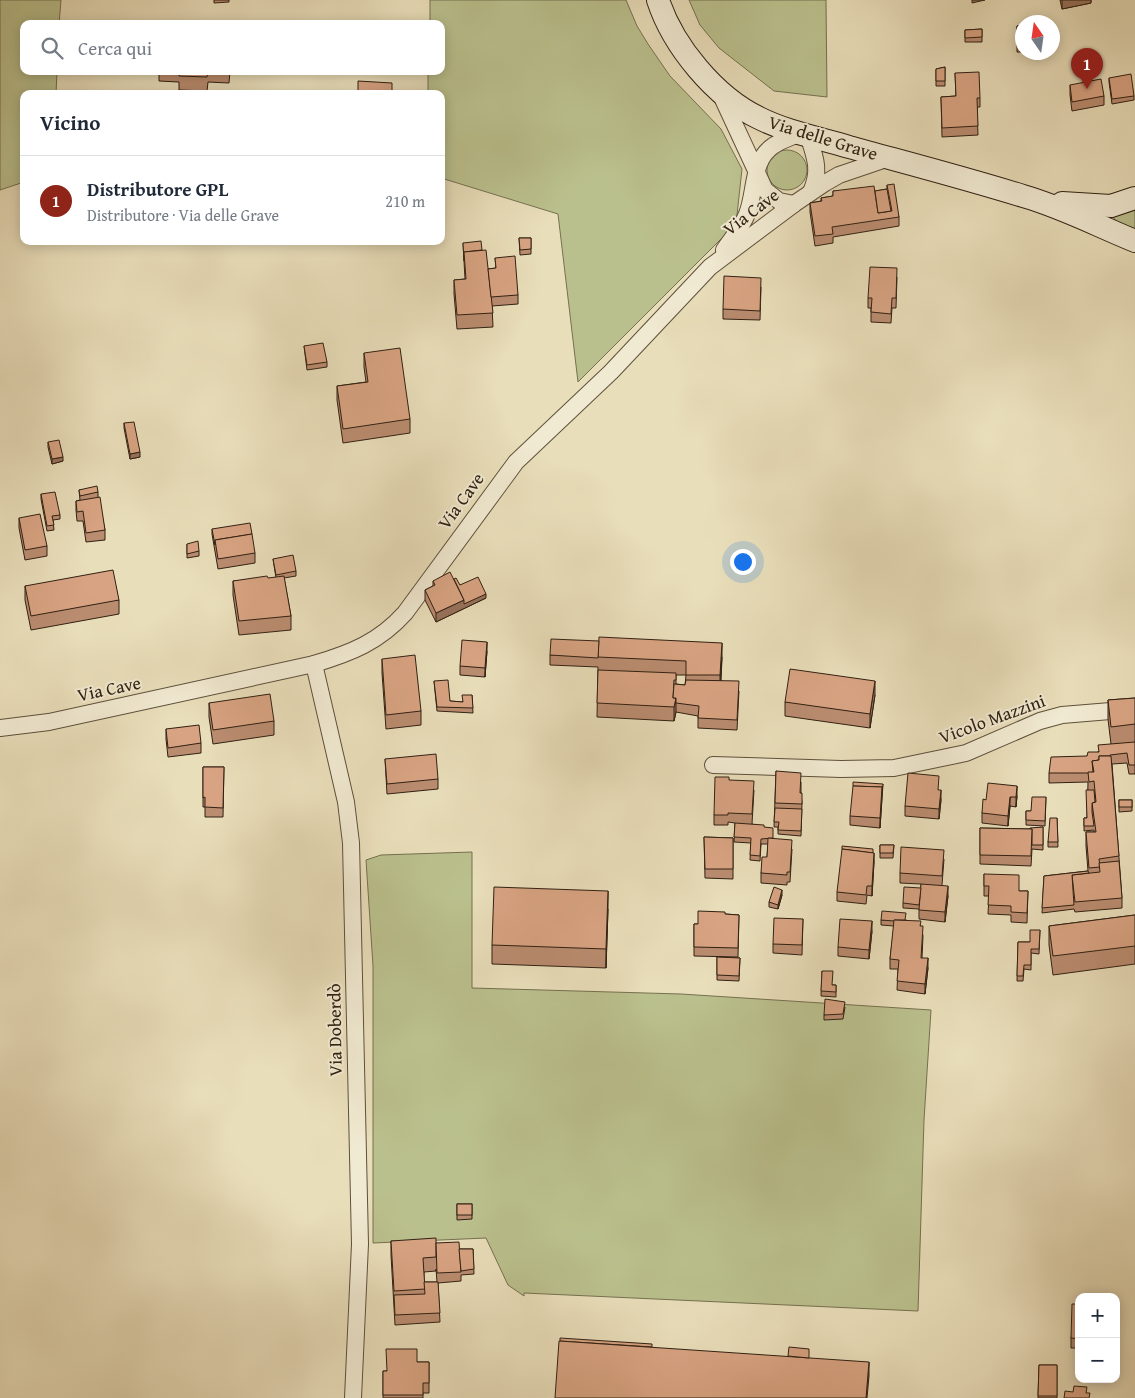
<!DOCTYPE html>
<html lang="it">
<meta charset="utf-8">
<style>
:root{--surface:#fff;--page:#f6f6f7;--text:#1f2937;--muted:#747a83;--line:#e0e1e3;--accent:#8f2418}
body{margin:0;font-family:"Gentium Book Plus",serif;background:var(--page);color:var(--text)}
.controls{position:absolute;right:15px;bottom:15px;display:grid;overflow:hidden;border-radius:10px;box-shadow:0 2px 12px #0003}
.controls button{width:45px;height:45px;display:grid;place-items:center;padding:0;border:0;border-bottom:1px solid var(--line);background:var(--surface);color:var(--text);font:25px sans-serif}
.compass{position:absolute;left:1015px;top:15px;width:45px;height:45px;border-radius:50%;background:var(--surface);box-shadow:0 2px 12px #0003;rotate:347deg}
.you{position:absolute;left:742px;top:561px;width:18px;height:18px;margin:-12px;border:4px solid #fff;border-radius:50%;background:#1a73e8;box-shadow:0 0 0 8px #1a73e833}
.badge{display:grid;place-items:center;width:32px;height:32px;border-radius:50%;background:var(--accent);color:#fff;font-size:16px;font-weight:700}
.pin{position:absolute;translate:-50% -41px;filter:drop-shadow(0 1px 2px #0008)}
.pin::after{content:'';position:absolute;top:26px;width:18px;height:15px;background:inherit;clip-path:polygon(0 0,100% 0,50% 100%)}
.list{margin:0;padding:0;list-style:none}
h2{display:flex;justify-content:space-between;align-items:center;height:65px;margin:0;padding:0 20px;font-size:21px}
h2 small{font-size:16px;font-weight:400;color:var(--muted)}
.list li{display:grid;grid-template-columns:32px 1fr auto;gap:15px;align-items:center;box-sizing:border-box;height:90px;padding:0 20px;border-top:1px solid var(--line)}
.list b{display:block;font-size:19px;white-space:nowrap}
.list p{margin:0;font-size:16px;white-space:nowrap;color:var(--muted)}
.list em{font-size:16px;font-style:normal;color:var(--muted)}
.icon{flex:none;width:28px;height:28px;fill:none;stroke:currentColor;stroke-width:2;stroke-linecap:round;stroke-linejoin:round}
.map{position:relative;flex:none;width:1135px;height:1398px;overflow:hidden}
.search{position:absolute;background:var(--surface);box-shadow:0 2px 12px #0003;left:20px;top:20px;width:425px;height:55px;display:flex;align-items:center;gap:12px;box-sizing:border-box;padding:0 18px;border-radius:10px;color:var(--muted);font-size:19px}
.panel{position:absolute;background:var(--surface);box-shadow:0 2px 12px #0003;left:20px;top:90px;width:425px;height:155px;border-radius:10px}
.map>svg:first-child{display:block}
</style>
<div class="map">
<svg width="1135" height="1398" viewBox="0 0 1135 1398">
<rect width="100%" height="100%" fill="#e9deba"/>
<filter id="stains"><feTurbulence type="fractalNoise" baseFrequency=".004" numOctaves="4"/><feColorMatrix values="0 0 0 0 .2 0 0 0 0 .09 0 0 0 0 .02 0 0 0 .5 -.17"/></filter>
<radialGradient id="worn" r=".72"><stop offset=".6" stop-color="#630" stop-opacity="0"/><stop offset="1" stop-color="#630" stop-opacity=".3"/></radialGradient>
<g fill="#bac08d" stroke="#757050">
<path d="M0 0H61L59 24H24V71H57L56 94H24V182L0 190Z"/>
<path d="M430 0H626L637 26 648 44 670 76 721 129 742 169 736 224 578 382 558 214 441 178V94H428V71H441V24H430Z"/>
<path d="M689 0H826L827 97 774 91 719 48 700 25Z"/>
<circle cx="787" cy="170" r="20"/>
<path d="M1135 208V229C1127 226 1116 225 1113 216Z"/>
<path d="M472 852V988L681 994 931 1010 924 1120 918 1311 524 1293V1296L508 1285 486 1238 373 1243V966L366 860 381 855Z"/>
</g>
<g fill="none" stroke-linecap="round" stroke-linejoin="round">
<defs>
<g id="minor">
<path d="M720 93 765 190 779 201 794 204"/>
<path d="M808 135C815 157 821 170 811 192"/>
<path d="M724 250C732 238 742 227 747 214 756 192 751 161 773 146 781 140 792 137 801 133"/>
<path d="M314 664 346 802 351 843 360 1244 353 1398"/>
<path d="M0 728 49 722 314 664C351 653 379 642 405 613L516 462 611 372 710 267 794 204 825 183 839 175 889 158"/>
<path d="M713 765 841 769 894 768 966 753 1040 721 1062 715 1135 709"/>
</g>
<g id="secondary">
<path d="M658 0C673 46 715 97 759 118 787 132 819 138 849 147 907 163 965 178 1023 196 1062 207 1098 226 1135 241"/>
<path d="M1062 203 1111 206 1135 198"/>
</g>
</defs>
<use href="#minor" stroke="#5e503c" stroke-width="18"/>
<use href="#secondary" stroke="#302012" stroke-width="24"/>
<use href="#minor" stroke="#f1ead2" stroke-width="16"/>
<use href="#secondary" stroke="#f1ead2" stroke-width="22"/>
</g>
<g fill="#ba8c70" stroke="#302012" fill-rule="evenodd">
<path d="M214 0H229V2L214 3Z"/>
<path d="M1060 0H1091V3L1062 9Z"/>
<path d="M1022 25V52H1017V26Z"/>
<path d="M982 29V42H965V30Z"/>
<path d="M945 67V86H936V69Z"/>
<path d="M159 71H230L229 83 208 82 207 91 179 90V82L159 81Z"/>
<path d="M955 73 980 98V107H977L978 135 942 137 941 97 956 96Z"/>
<path d="M1109 78 1134 96V100L1112 104 1109 82Z"/>
<path d="M1070 85 1104 96V105L1072 111 1070 95Z"/>
<path d="M887 185 899 217V226L833 237V243L815 246 810 212V203L821 201V198L833 196V191H875L887 189Z"/>
<path d="M519 238H531V254L520 255Z"/>
<path d="M463 243 482 250 488 269 496 268 495 258 518 295V304L492 306 493 327 457 329 454 294V280L465 279Z"/>
<path d="M897 277 896 308H892L891 323 871 322V308H868V298Z"/>
<path d="M761 287 760 320 723 319V309Z"/>
<path d="M304 346 327 362V367L307 370Z"/>
<path d="M364 353 410 419V433L343 443 337 400V386L366 382 364 367Z"/>
<path d="M124 423 140 457 130 459 124 428Z"/>
<path d="M48 442 63 461 52 464 48 447Z"/>
<path d="M79 490 98 492V497L105 530V540L86 542 83 521H77L76 510V501L80 500Z"/>
<path d="M41 494 60 515V519L53 520 54 530 47 531 41 499Z"/>
<path d="M19 518 47 546V556L25 560 19 528Z"/>
<path d="M212 529 255 553V563L218 569 212 534Z"/>
<path d="M187 544 199 551V556L187 558Z"/>
<path d="M273 559 296 571V576L284 578 291 616V630L239 635 233 595V581L276 578Z"/>
<path d="M454 579 460 585 486 598 436 622 425 600V590L433 586V581Z"/>
<path d="M25 586 119 600V614L31 630 25 600Z"/>
<path d="M487 651 485 677 460 675V666Z"/>
<path d="M550 655 722 657 721 681 739 691 737 730 698 728V716L676 712 674 721 597 717 598 667 550 665ZM676 675H686L685 685 676 684Z"/>
<path d="M382 659 421 711V725L386 729 382 673Z"/>
<path d="M434 681 450 701 462 702 472 695 473 713 437 711Z"/>
<path d="M875 695 870 728 785 716V702Z"/>
<path d="M1135 698V774H1129L1127 763 1112 764 1122 898V908L1075 912 1074 909 1042 913 1044 876 1088 871 1086 846V832H1094V830L1084 831V818H1087L1088 782 1049 783V773L1087 756 1098 752 1111 744 1108 719V700Z"/>
<path d="M209 703 274 721V735L213 744 209 717Z"/>
<path d="M166 729 201 743V753L168 757 166 739Z"/>
<path d="M385 759 438 779V789L387 794Z"/>
<path d="M203 767H224L223 817H205V807H203Z"/>
<path d="M776 771 801 782V793L802 803 801 836 778 834V827H774Z"/>
<path d="M729 780 754 790 752 824 764 827 773 839 792 849 790 882H787V885L761 883V873L767 857 768 844H761L760 861 750 860 751 843 734 842 735 823 728 822V825H714V815Z"/>
<path d="M883 784 880 828 850 825V816Z"/>
<path d="M939 790 941 800 939 819 905 816V806Z"/>
<path d="M1017 796 1016 807 1010 806 1008 826 982 823V813L986 800Z"/>
<path d="M1046 797 1045 826 1026 825V811H1031Z"/>
<path d="M1119 800H1132V811L1119 812Z"/>
<path d="M1057 818 1058 847H1048V842Z"/>
<path d="M1043 827V850L1032 849 1031 866 980 864V828L1029 829Z"/>
<path d="M704 837 733 838V879L705 878Z"/>
<path d="M880 845H894L893 858H880Z"/>
<path d="M873 853 874 862 872 896 867 895 866 904 837 901V892Z"/>
<path d="M944 859 942 885 948 896 945 922 919 919V909L903 908V903L921 888V884L900 883V873Z"/>
<path d="M984 874 1019 891H1028L1027 923 1011 922V915L988 914 989 896H984Z"/>
<path d="M782 895 778 909 769 907V902Z"/>
<path d="M608 909 606 968 492 964V945Z"/>
<path d="M725 914 739 915 738 957 694 956V924H698Z"/>
<path d="M1135 915V964L1053 975 1049 945V926Z"/>
<path d="M803 919 802 955 773 953V944Z"/>
<path d="M881 920H906L921 926 923 936 922 958 928 968 925 994 897 990 898 969H890V959L894 926 881 925Z"/>
<path d="M1040 930 1039 954 1031 953V970L1024 969 1023 981H1017L1018 942H1030Z"/>
<path d="M872 931 869 959 838 956V947Z"/>
<path d="M717 957 740 958 739 981 717 980Z"/>
<path d="M822 971 832 985H836V997L821 996Z"/>
<path d="M845 1007 843 1019 824 1020V1015Z"/>
<path d="M457 1204H472V1219L457 1220Z"/>
<path d="M391 1241 436 1243 459 1249H473L474 1274 461 1275V1281L438 1283 440 1322 395 1325 391 1255ZM436 1269 437 1282H424V1272L436 1271Z"/>
<path d="M1079 1304V1348H1071V1338Z"/>
<path d="M417 1362H429V1393H423V1398H383V1371H387Z"/>
<path d="M1039 1365H1057V1398H1038Z"/>
</g>
<g fill="#97725b" stroke="#302012">
<path d="M972 0H985L972 3Z"/>
<path d="M1062 0H1091V3L1062 9Z"/>
<path d="M140 452V457L130 459V454Z"/>
<path d="M63 457V461L52 464V459Z"/>
<path d="M486 594V598L436 622V613L464 600Z"/>
<path d="M487 642V651L485 677V668Z"/>
<path d="M722 643V657L720 690V675Z"/>
<path d="M875 681V695L870 728V714Z"/>
<path d="M676 698V712L674 721V707Z"/>
<path d="M1017 786V796L1016 807V797Z"/>
<path d="M882 787V797L880 828V818Z"/>
<path d="M941 790V800L939 819V809Z"/>
<path d="M1010 797V806L1008 826V816Z"/>
<path d="M874 853V862L872 896V886Z"/>
<path d="M948 886V896L945 922V912Z"/>
<path d="M782 890V895L778 909V905Z"/>
<path d="M608 891V909L606 968V949Z"/>
<path d="M872 921V931L869 959V950Z"/>
<path d="M928 958V968L925 994V984Z"/>
<path d="M869 1362V1376L867 1398H866Z"/>
</g>
<g fill="#d8a382" stroke="#302012">
<path d="M1022 25V42L1017 43V26Z"/>
<path d="M982 29V37L965 38V30Z"/>
<path d="M945 67V81H936V69Z"/>
<path d="M179 71H208L207 77 179 76Z"/>
<path d="M979 72 980 98H977L978 126 942 128 941 97 956 96 955 73Z"/>
<path d="M1131 74 1134 96 1112 99 1109 78Z"/>
<path d="M1101 79 1104 96 1072 102 1070 85Z"/>
<path d="M358 81 392 83V94H358Z"/>
<path d="M894 184 899 217 832 227 833 234 815 236 810 203 822 201 821 198 833 196V191L874 186 878 213 892 211 887 185Z"/>
<path d="M887 189 891 211 878 213 875 191Z"/>
<path d="M519 238H531V249L520 250Z"/>
<path d="M481 241 482 250 464 252V261L463 243Z"/>
<path d="M486 250 493 313 457 315 454 280 466 279 464 252Z"/>
<path d="M515 256 518 295 491 297 488 269 496 268 495 258Z"/>
<path d="M870 267 897 268 896 298H892L891 314 871 312 872 298H868Z"/>
<path d="M724 276 761 278 760 311 723 309Z"/>
<path d="M323 343 327 362 307 365 304 346Z"/>
<path d="M400 348 410 419 343 429 337 386 368 382 364 353Z"/>
<path d="M134 422 140 452 130 454 124 423Z"/>
<path d="M59 440 63 457 52 459 48 442Z"/>
<path d="M97 486 98 492 80 496 79 490Z"/>
<path d="M55 492 60 515 52 516 54 525 47 526 41 494Z"/>
<path d="M100 497 105 530 86 533 83 511 77 512 76 501Z"/>
<path d="M40 514 47 546 25 550 19 518Z"/>
<path d="M250 523 252 534 215 540V545L212 529Z"/>
<path d="M252 534 255 553 218 559 215 540Z"/>
<path d="M198 541 199 551 187 554V544Z"/>
<path d="M293 555 296 571 276 575 273 559Z"/>
<path d="M113 570 119 600 31 616 25 586Z"/>
<path d="M450 572 464 600 436 613 425 590 435 585 433 581Z"/>
<path d="M267 576 268 578 284 576 291 616 239 621 233 581Z"/>
<path d="M478 577 486 594 464 604V600L454 579 456 578 460 585Z"/>
<path d="M599 637 722 643 720 675H686V661L598 657Z"/>
<path d="M551 639 599 641 598 658 550 655Z"/>
<path d="M462 640 487 642 485 668 460 666Z"/>
<path d="M415 655 421 711 386 715 382 659Z"/>
<path d="M790 669 875 681 870 714 785 702Z"/>
<path d="M598 670 676 673V680H674L673 698H676L674 707 597 703Z"/>
<path d="M448 680 450 701 463 702 462 695H472L473 708 437 707 434 681Z"/>
<path d="M686 680 739 681 737 720 698 718 699 706 676 703V698H673L674 684 685 685Z"/>
<path d="M270 694 274 721 213 730 209 703Z"/>
<path d="M1135 698V724L1111 727 1108 700Z"/>
<path d="M199 725 201 743 168 748 166 729Z"/>
<path d="M1135 742V765H1129L1127 753 1110 755V756H1099V760L1092 761 1093 772 1088 773H1049L1051 757 1087 756 1088 752H1099L1098 745Z"/>
<path d="M436 754 438 779 387 784 385 759Z"/>
<path d="M1099 756H1111L1119 856 1099 859 1100 867 1089 868 1086 832H1096L1092 803 1096 802 1094 781 1089 782 1088 772H1094L1092 761 1099 760Z"/>
<path d="M203 767H224L223 808 205 807V797L203 798Z"/>
<path d="M776 771 801 773 800 793H802V804L775 803Z"/>
<path d="M908 773 939 776 938 790H941L939 809 905 806Z"/>
<path d="M715 777H729V780L754 781 752 814 728 813V815H714Z"/>
<path d="M853 782 883 784 882 792V787L853 786Z"/>
<path d="M988 783 1017 786 1016 797H1010L1008 816 982 813 983 799 986 800Z"/>
<path d="M853 786 882 787 880 818 850 816Z"/>
<path d="M1086 790H1094L1095 802 1092 803V812L1094 826H1084V818H1087Z"/>
<path d="M1032 797H1046L1045 821 1026 820V811H1031Z"/>
<rect x="1119" y="800" width="13" height="7"/>
<path d="M775 808 802 809 801 831 778 830 779 822H774Z"/>
<path d="M1050 818H1057L1058 842H1048Z"/>
<path d="M735 823 764 825V827L773 828V838L761 839 760 856 750 855 751 838 734 837Z"/>
<path d="M1043 827V845H1032V829H1029L1030 828Z"/>
<path d="M980 828 1032 829 1031 856 980 855Z"/>
<path d="M704 837 733 838V869H705Z"/>
<path d="M768 838 792 840 790 872H787V875L761 873 762 857H767Z"/>
<path d="M880 845H894L893 853H880Z"/>
<path d="M842 846 873 849V853L842 849Z"/>
<path d="M901 847 944 850 942 876 900 873Z"/>
<path d="M842 849 874 853 872 886H867L866 895 837 892Z"/>
<path d="M1119 861 1122 898 1075 902 1072 875 1100 872 1099 863Z"/>
<path d="M1088 871 1089 873 1072 875 1074 905 1042 908 1044 876Z"/>
<path d="M984 874 1019 875V891H1028L1027 913 1011 912V906L988 905 989 886H984Z"/>
<path d="M921 884 948 886 945 912 919 910Z"/>
<path d="M494 887 608 891 606 949 492 945Z"/>
<path d="M774 887 782 890 778 905 769 902Z"/>
<path d="M904 887 921 888 919 905 903 903Z"/>
<path d="M698 911 725 912V914L739 915 738 948 694 947V924H698Z"/>
<path d="M882 911 906 913 905 920H894V921L881 920Z"/>
<path d="M1135 915V946L1053 956 1049 926Z"/>
<path d="M774 918 803 919 802 945 773 944Z"/>
<path d="M840 919 872 921 869 950 838 947Z"/>
<path d="M894 920 921 921 920 926H923L921 958H928L925 984 897 981 899 960 890 959Z"/>
<path d="M1030 930H1040L1039 949H1031V965H1024L1023 976H1017L1018 942H1030Z"/>
<path d="M717 957 740 958 739 976 717 975Z"/>
<path d="M822 971H833L832 985H836V992L821 991Z"/>
<path d="M825 999 845 1002 843 1014 824 1015Z"/>
<rect x="457" y="1204" width="15" height="11"/>
<path d="M436 1238V1257L423 1258 425 1289 394 1291 391 1241Z"/>
<path d="M459 1242 461 1272 437 1273 436 1243Z"/>
<path d="M459 1249H473L474 1269 461 1271Z"/>
<path d="M424 1282H438L440 1313 395 1315 394 1295 425 1294Z"/>
<path d="M1072 1304H1079V1339L1071 1338Z"/>
<path d="M560 1338 652 1344V1347L560 1341Z"/>
<path d="M559 1341 869 1362 866 1398H555Z"/>
<path d="M789 1347 809 1349V1358L788 1356Z"/>
<path d="M386 1349H417V1362H429V1383H423V1395H383V1371H387Z"/>
<path d="M1039 1365H1057V1396H1038Z"/>
<path d="M1074 1386 1087 1387 1086 1393H1090L1089 1398H1064L1065 1391 1073 1392Z"/>
</g>
<g text-anchor="middle" stroke-width="4" stroke-linejoin="round" paint-order="stroke">
<g font-size="18" fill="#302012" stroke="#f1ead2">
<text transform="translate(823 138) rotate(17)" y="6">Via delle Grave</text>
<text transform="translate(751 212) rotate(-37)" y="6">Via Cave</text>
<text transform="translate(461 501) rotate(-54)" y="6">Via Cave</text>
<text transform="translate(109 689) rotate(-12)" y="6">Via Cave</text>
<text transform="translate(992 719) rotate(-20)" y="6">Vicolo Mazzini</text>
<text transform="translate(335 1030) rotate(-91)" y="6">Via Doberdò</text>
</g>
</g>
<rect width="100%" height="100%" filter="url(#stains)"/>
<rect width="100%" height="100%" fill="url(#worn)"/>
</svg>
<div class="controls">
<button>+</button>
<button>−</button>
</div>
<svg class="compass" viewBox="-18 -18 36 36"><path d="M0-13l5 13h-10z" fill="#e53935"/><path d="M0 13l5-13h-10z" fill="#747a83"/></svg>
<div class="you"></div>
<div class="pin badge" style="left:1087px;top:89px">1</div>
<div class="search"><svg class="icon" aria-label="search" viewBox="0 0 24 24"><circle cx="10" cy="10" r="6"/><path d="M15 15l6 6"/></svg>Cerca qui</div>
<section class="panel">
<h2>Vicino<small></small></h2>
<ul class="list">
<li><span class="badge">1</span><div><b>Distributore GPL</b><p>Distributore · Via delle Grave</p></div><em>210 m</em></li>
</ul>
</section>
</div>
